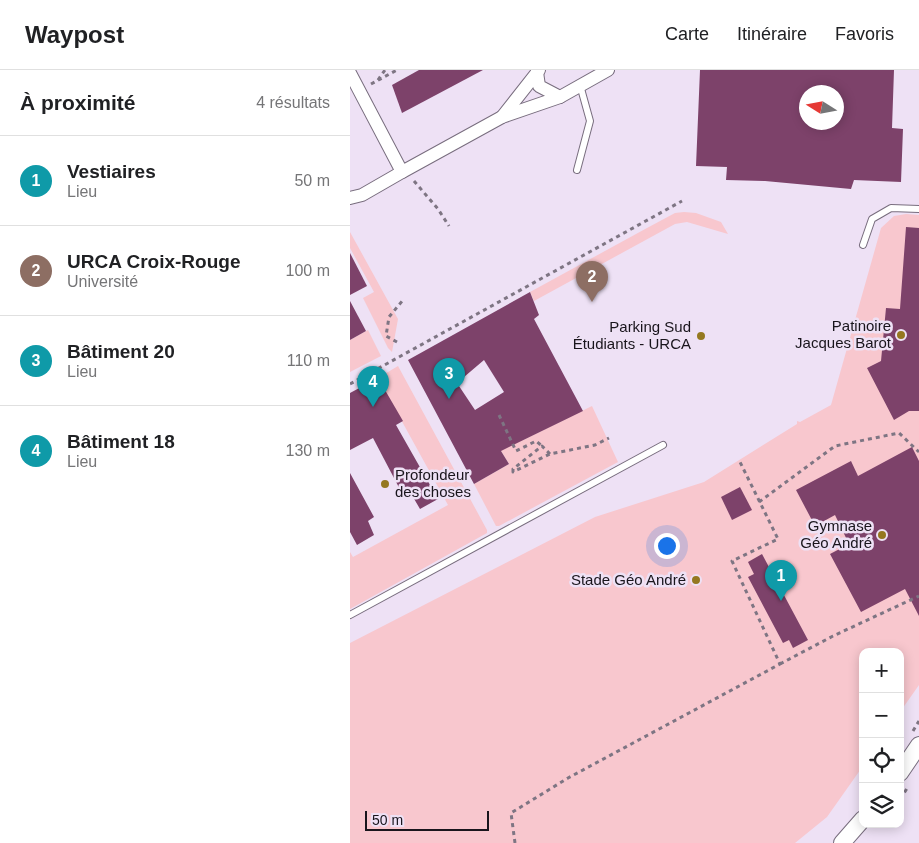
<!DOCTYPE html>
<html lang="fr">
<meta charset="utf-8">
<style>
:root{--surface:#fff;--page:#f2f2f2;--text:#202124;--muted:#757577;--line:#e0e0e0;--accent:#111827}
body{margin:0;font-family:Helvetica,sans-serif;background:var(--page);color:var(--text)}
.controls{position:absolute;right:15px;bottom:15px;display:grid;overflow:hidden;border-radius:10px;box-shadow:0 2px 12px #0003}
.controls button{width:45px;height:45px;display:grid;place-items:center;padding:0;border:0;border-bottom:1px solid var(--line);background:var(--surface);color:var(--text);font:25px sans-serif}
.compass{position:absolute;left:449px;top:15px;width:45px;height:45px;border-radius:50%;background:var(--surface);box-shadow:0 2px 12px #0003;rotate:281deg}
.scale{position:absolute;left:15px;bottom:12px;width:124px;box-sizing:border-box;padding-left:5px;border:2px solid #19151c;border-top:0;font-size:14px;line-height:18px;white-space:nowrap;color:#19151c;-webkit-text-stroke:4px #eee1f5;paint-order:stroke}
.you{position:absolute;left:316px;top:475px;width:18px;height:18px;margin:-12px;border:4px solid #fff;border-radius:50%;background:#1a73e8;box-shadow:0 0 0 8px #1a73e833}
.badge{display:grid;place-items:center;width:32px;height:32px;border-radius:50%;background:var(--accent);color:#fff;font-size:16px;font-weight:700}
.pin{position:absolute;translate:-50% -41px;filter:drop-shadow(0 1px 2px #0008)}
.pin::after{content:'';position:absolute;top:26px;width:18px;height:15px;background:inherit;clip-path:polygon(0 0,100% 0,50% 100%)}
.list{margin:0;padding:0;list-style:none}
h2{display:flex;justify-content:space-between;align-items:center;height:65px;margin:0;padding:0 20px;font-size:21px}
h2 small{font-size:16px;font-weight:400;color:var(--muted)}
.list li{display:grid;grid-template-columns:32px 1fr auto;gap:15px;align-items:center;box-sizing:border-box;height:90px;padding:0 20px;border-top:1px solid var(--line)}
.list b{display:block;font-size:19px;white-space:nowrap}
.list p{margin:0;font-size:16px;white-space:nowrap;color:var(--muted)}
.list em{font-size:16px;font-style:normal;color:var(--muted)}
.icon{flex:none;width:28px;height:28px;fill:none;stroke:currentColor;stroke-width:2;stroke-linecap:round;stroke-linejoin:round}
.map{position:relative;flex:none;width:569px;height:773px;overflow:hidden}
header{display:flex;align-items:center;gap:30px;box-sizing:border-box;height:70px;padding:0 25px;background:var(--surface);border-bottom:1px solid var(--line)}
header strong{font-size:24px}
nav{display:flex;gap:28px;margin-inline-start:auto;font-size:18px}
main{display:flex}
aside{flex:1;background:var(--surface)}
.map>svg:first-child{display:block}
</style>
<header>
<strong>Waypost</strong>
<nav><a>Carte</a><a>Itinéraire</a><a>Favoris</a></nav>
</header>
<main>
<aside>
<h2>À proximité<small>4 résultats</small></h2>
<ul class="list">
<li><span class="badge" style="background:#0f9aa8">1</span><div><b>Vestiaires</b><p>Lieu</p></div><em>50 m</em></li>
<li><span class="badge" style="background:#8d6e63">2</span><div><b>URCA Croix-Rouge</b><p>Université</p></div><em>100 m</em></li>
<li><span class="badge" style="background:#0f9aa8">3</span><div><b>Bâtiment 20</b><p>Lieu</p></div><em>110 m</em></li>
<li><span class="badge" style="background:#0f9aa8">4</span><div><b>Bâtiment 18</b><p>Lieu</p></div><em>130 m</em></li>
</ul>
</aside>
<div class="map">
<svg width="569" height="773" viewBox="0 0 569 773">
<rect width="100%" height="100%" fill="#eee1f5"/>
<g fill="#f8c7ce">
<path d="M334 142 346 143 371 152 378 164 337 152 325 154 184 231 180 222 297 158 325 143Z"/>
<path d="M556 144 569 145V615L550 642V582H513V696L477 747 445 773H0V573L245 447 354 412 447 354V351L450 352 481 335 531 158 544 146Z"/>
<path d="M0 162 48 249 42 282 38 278 13 228 24 222 0 178Z"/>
<path d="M18 260 31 286 0 302V270Z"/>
<path d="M48 296 137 460V463L0 539V482L3 487 98 435 28 308Z"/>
<path d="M143 329 173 370 242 336 268 392 149 456H146L124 414 159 394 126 341Z"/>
</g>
<g fill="#7d426a" fill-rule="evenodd">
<path d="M69 0H133L52 43 42 15Z"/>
<path d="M350 0H544L542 58 553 59 551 112 504 110 501 119 415 111 376 110 377 97 346 96ZM456 22H486V52H456Z"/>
<path d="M556 157 569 158V341H559L544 350 517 298 531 291 536 238 550 239Z"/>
<path d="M0 183 17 216 0 225Z"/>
<path d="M180 222 189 245 184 249 233 341 151 381 159 394 124 414 58 290ZM134 290 154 322 125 340 107 313Z"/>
<path d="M0 231 16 261 0 270Z"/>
<path d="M28 308 53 351 46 355 88 429 70 439 63 427 55 429 23 368 0 380V323Z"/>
<path d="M562 377 569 391V546L555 519 511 542 480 484 499 474 485 445 465 456 446 420 501 391 508 406Z"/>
<path d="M0 403 24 447 18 451 24 465 7 475 0 462Z"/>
<path d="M390 417 402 440 382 450 371 427Z"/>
<path d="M412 484 458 570 443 578 439 570 433 573 398 507 404 504 398 492Z"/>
</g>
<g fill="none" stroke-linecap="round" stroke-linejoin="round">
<defs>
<g id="service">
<path d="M227 100 240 51 230 15"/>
<path d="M513 175 522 149 541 138 569 139"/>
<path d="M0 545 313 375"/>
</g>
<g id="minor">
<path d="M187 2 189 16 210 27"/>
<path d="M0 3 52 102 152 47 210 27 258 0"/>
<path d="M152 47 189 0"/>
<path d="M0 128 12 125 52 102"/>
</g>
<g id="tertiary">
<path d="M550 703 569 675"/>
<path d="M492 773 513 749"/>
</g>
</defs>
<use href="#service" stroke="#786d7e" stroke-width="8"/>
<use href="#minor" stroke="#786d7e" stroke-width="14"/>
<use href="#tertiary" stroke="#786d7e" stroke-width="18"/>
<g stroke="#7e7583" stroke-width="3" stroke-dasharray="4 4" stroke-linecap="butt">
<path d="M28 10 35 0"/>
<path d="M21 14 47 0"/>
<path d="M64 111 88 139 99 156"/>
<path d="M47 272 36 266 39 247 53 230"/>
<path d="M0 314 332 131"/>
<path d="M149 345 166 381 186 371 192 376"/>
<path d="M200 384 192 376 163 399V402L200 384 245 375 259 368"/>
<path d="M409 432 485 376 549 363 569 382"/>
<path d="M430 594 483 566 569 526"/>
<path d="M563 661 569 651"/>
<path d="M550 729 558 717"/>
<path d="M165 773 161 743 218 708 430 594 382 491 428 469 389 390"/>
</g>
<use href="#service" stroke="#fff" stroke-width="6"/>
<use href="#minor" stroke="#fff" stroke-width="12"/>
<use href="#tertiary" stroke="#fff" stroke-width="16"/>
</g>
<g fill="#957820" stroke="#eee1f5" stroke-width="2">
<circle cx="551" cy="265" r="5"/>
<circle cx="351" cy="266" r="5"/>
<circle cx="35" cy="414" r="5"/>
<circle cx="532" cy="465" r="5"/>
<circle cx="346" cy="510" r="5"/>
</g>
<g text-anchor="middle" stroke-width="5" stroke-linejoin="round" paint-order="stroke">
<g font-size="15" fill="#19151c" stroke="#eee1f5" text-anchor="end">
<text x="541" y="261">Patinoire<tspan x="541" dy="17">Jacques Barot</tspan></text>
<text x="341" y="262">Parking Sud<tspan x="341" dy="17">Étudiants - URCA</tspan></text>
<text x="45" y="410" text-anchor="start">Profondeur<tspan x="45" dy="17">des choses</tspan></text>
<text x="522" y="461">Gymnase<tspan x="522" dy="17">Géo André</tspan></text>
<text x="336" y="515">Stade Géo André</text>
</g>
</g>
</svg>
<div class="controls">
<button>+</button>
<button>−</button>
<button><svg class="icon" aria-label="locate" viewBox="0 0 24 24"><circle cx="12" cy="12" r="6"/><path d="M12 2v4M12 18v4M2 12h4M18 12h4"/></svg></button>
<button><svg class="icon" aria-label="layers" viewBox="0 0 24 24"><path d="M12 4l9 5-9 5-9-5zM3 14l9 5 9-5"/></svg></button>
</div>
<svg class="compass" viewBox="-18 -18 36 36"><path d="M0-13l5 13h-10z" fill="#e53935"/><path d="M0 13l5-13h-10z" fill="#757577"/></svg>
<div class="scale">50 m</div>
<div class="you"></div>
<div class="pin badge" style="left:431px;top:531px;background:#0f9aa8">1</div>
<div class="pin badge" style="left:242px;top:232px;background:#8d6e63">2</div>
<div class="pin badge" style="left:99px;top:329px;background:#0f9aa8">3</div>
<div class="pin badge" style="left:23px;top:337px;background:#0f9aa8">4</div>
</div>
</main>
